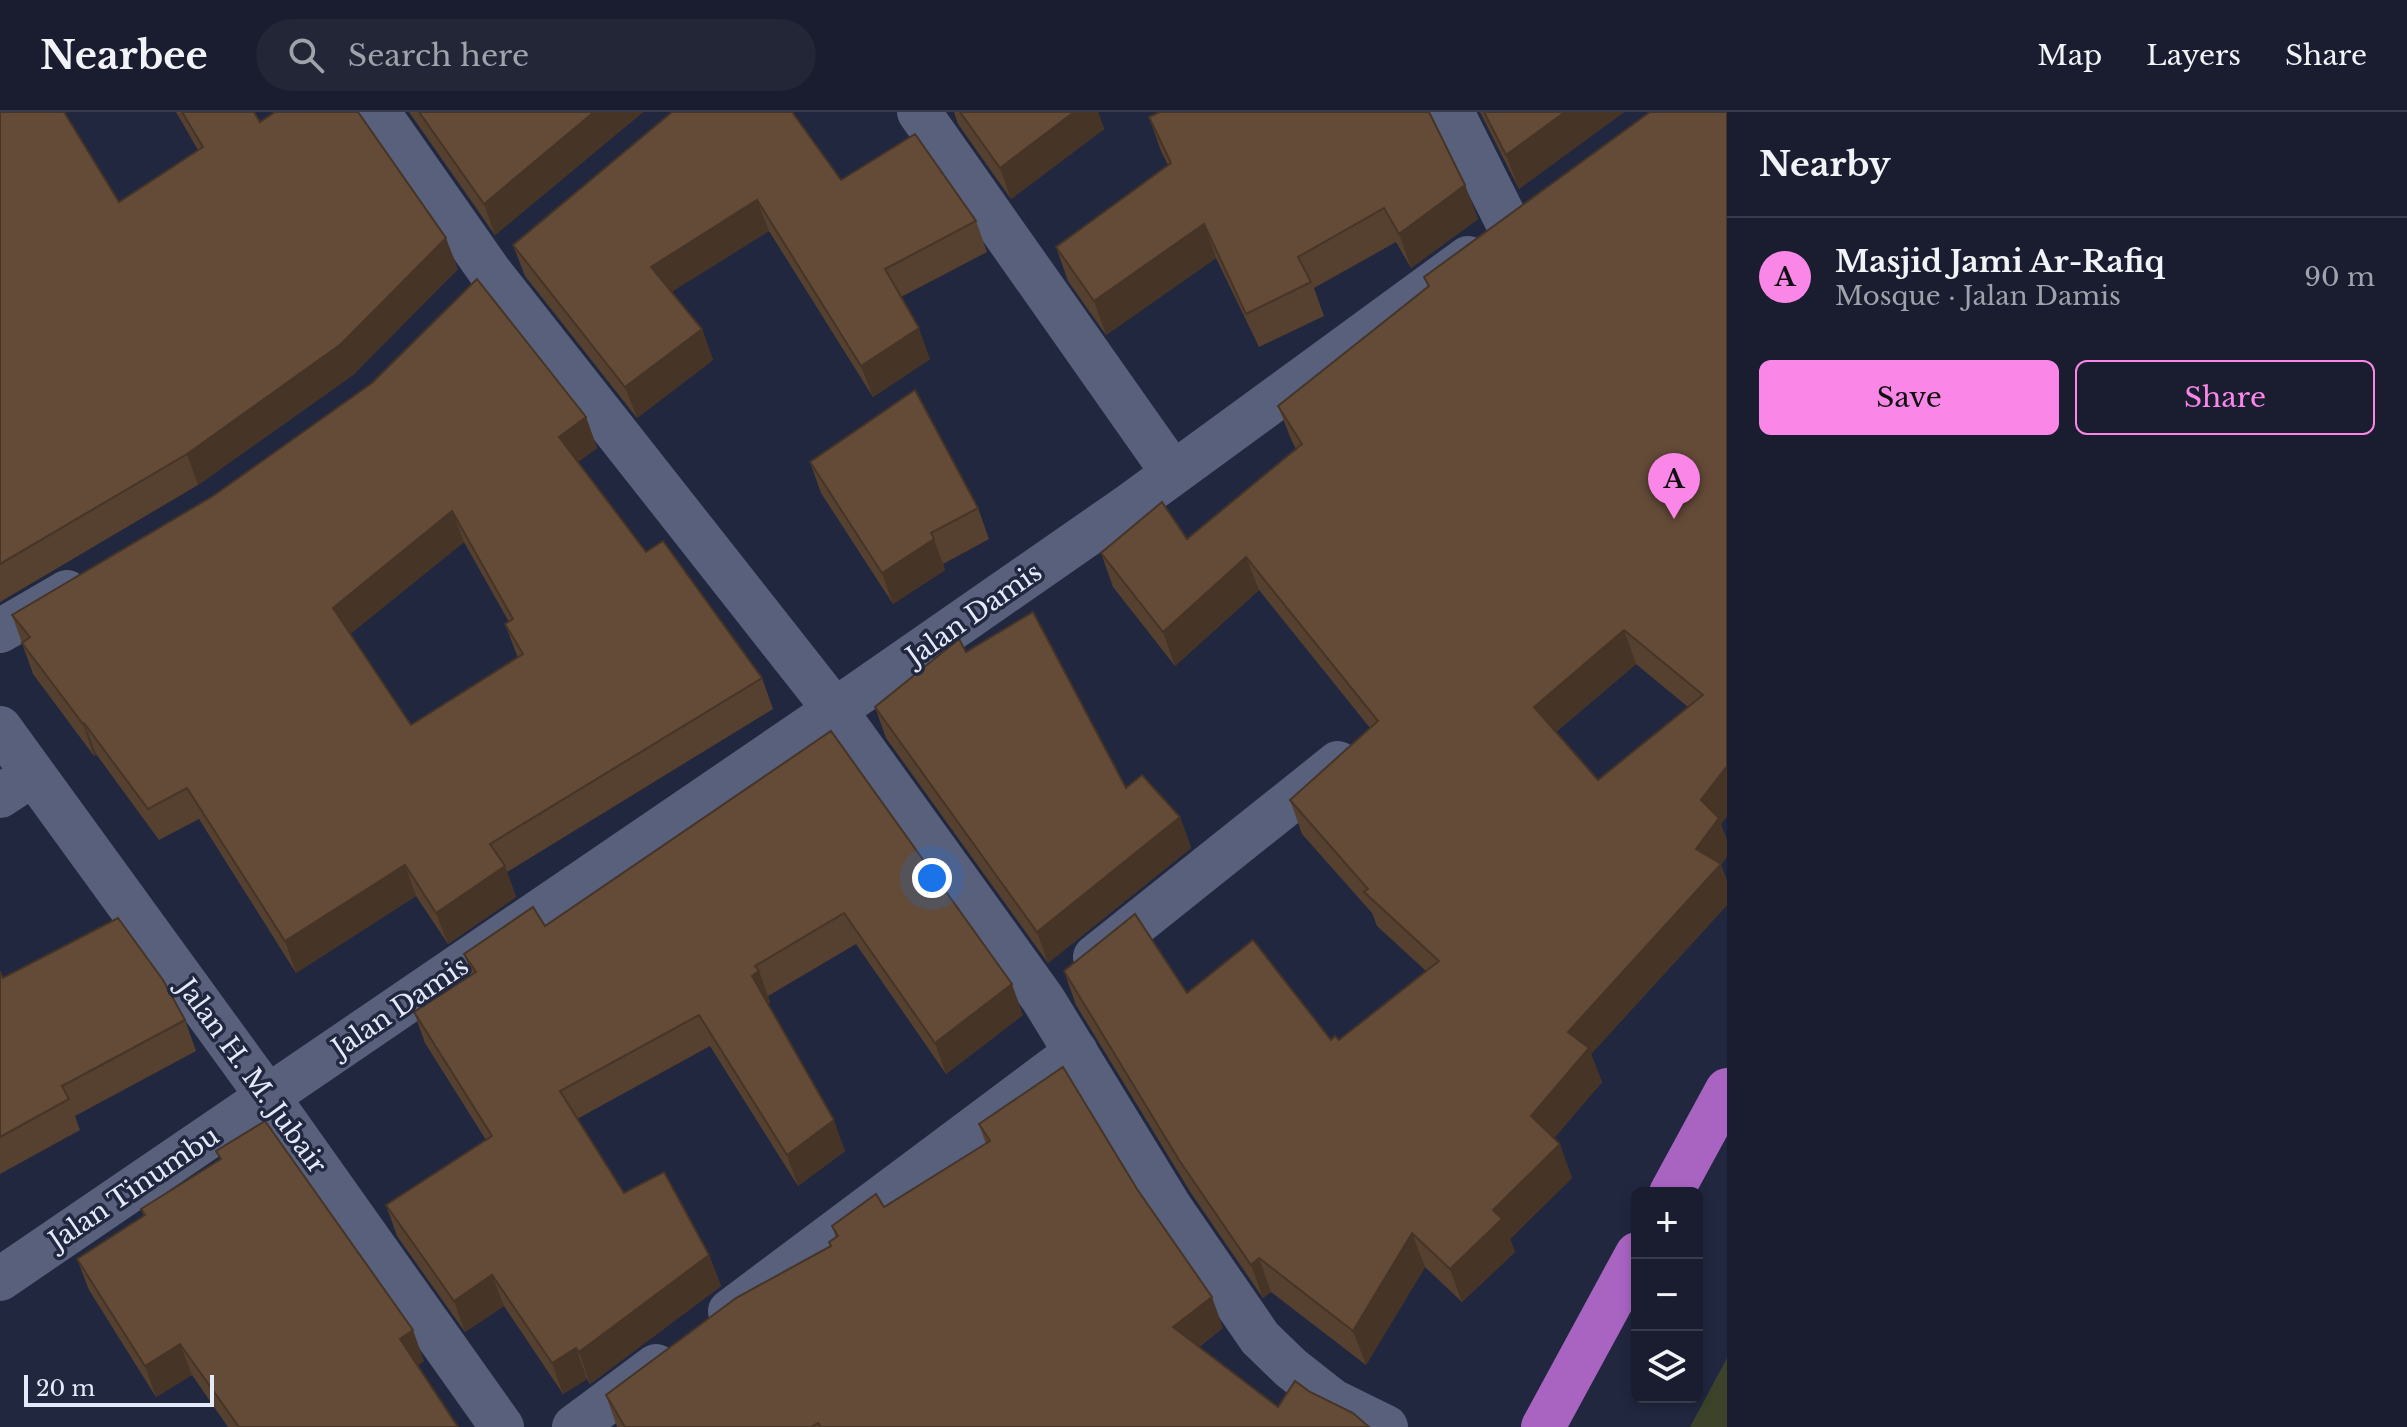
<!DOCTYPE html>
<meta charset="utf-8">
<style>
:root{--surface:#191d2f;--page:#222637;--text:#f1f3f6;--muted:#9fa2aa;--line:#373b4b;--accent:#fa87e7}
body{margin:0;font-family:"Libre Baskerville",serif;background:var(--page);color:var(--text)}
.controls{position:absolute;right:24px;bottom:24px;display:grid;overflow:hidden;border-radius:12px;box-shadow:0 4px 12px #0003}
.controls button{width:72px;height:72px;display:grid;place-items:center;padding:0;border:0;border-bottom:2px solid var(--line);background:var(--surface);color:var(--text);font:40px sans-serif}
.scale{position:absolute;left:24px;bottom:20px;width:190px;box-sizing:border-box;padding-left:8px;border:4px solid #e5eafa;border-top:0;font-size:22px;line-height:28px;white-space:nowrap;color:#e5eafa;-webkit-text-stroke:6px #21273f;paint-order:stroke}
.you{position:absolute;left:932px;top:766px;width:28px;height:28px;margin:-20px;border:6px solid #fff;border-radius:50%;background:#1a73e8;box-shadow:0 0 0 12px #1a73e833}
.badge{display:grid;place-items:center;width:52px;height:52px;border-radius:50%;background:var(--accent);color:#111;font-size:26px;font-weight:700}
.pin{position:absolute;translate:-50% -66px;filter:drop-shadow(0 2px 4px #0008)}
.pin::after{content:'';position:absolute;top:42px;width:28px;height:24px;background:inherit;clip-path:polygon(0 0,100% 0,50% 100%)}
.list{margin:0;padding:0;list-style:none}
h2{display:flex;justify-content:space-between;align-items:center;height:104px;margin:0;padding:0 32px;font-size:34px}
h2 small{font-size:26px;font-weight:400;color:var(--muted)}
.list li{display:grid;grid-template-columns:52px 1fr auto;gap:24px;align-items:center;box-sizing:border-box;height:120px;padding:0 32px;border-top:2px solid var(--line)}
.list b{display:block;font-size:30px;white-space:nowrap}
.list p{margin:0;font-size:26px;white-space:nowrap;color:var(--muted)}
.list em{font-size:26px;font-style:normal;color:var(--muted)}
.actions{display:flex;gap:16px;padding:24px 32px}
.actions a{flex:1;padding:18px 0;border:2px solid var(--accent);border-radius:12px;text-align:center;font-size:28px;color:var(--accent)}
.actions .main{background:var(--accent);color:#111}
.icon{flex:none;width:44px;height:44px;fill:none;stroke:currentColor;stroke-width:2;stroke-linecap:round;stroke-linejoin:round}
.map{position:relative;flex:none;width:1727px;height:1315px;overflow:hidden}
header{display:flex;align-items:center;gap:48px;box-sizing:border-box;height:112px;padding:0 40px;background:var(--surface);border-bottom:2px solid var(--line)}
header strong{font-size:38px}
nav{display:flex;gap:44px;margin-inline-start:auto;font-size:28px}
.search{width:560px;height:72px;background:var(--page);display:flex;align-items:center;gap:20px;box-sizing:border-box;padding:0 28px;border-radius:44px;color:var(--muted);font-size:30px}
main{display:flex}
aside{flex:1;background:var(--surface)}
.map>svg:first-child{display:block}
</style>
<header>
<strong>Nearbee</strong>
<div class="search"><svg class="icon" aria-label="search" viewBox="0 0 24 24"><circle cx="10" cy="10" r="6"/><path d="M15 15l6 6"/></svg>Search here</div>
<nav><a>Map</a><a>Layers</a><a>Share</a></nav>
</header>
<main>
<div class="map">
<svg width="1727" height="1315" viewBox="0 0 1727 1315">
<rect width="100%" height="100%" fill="#21273f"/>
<path fill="#3c432a" d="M1727 1246V1315H1690Z"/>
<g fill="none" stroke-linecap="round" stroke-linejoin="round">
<g stroke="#58607b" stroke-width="44">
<path d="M378 0 490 160 835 598 1043 887 1170 1095 1260 1226 1291 1256 1333 1289 1386 1315"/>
<path d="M919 0 1173 361"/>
<path d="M1452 0 1510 116"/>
<path d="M0 519 67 480"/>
<path d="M0 616 268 985 502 1315"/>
<path d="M0 684 32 663"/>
<path d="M1095 845 1338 651"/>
<path d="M0 1167 835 598 1130 393 1468 146"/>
<path d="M730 1199 1076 940"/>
<path d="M574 1315 656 1254"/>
</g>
<g stroke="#a964c2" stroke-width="44">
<path d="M1671 1081 1727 978"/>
<path d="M1543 1315 1637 1142"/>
</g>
</g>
<g fill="#564030" fill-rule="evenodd">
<path d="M0 0 119 90 198 38 176 0H254L260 10 458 157 353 263 198 373 0 490Z"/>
<path d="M409 0H643L495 123Z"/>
<path d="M954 0H1098L1104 17 1011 87 958 12Z"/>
<path d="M1480 0H1624L1519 77Z"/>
<path d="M1727 0V704L1721 712V753L1727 769V793L1591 942 1602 970 1554 1026 1572 1066 1510 1127 1515 1140 1462 1190 1425 1155 1366 1253 1271 1180 1263 1186 1191 1081 1076 893 1064 859 1187 881 1331 928H1339L1426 859 1377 814 1372 801 1302 722 1290 688 1370 616 1259 478 1175 554 1113 475 1101 441 1187 427 1296 337 1291 327 1278 294 1428 175 1424 165ZM1636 552 1688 595 1598 668 1556 620Z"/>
<path d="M1149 5 1465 73 1478 107 1411 156 1396 130 1314 176 1324 204 1259 235 1216 146 1106 223 1068 169 1056 135 1168 53 1161 39Z"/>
<path d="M841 68 976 109 987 140 901 185 930 247 873 285 769 119 671 180 702 217 713 248 637 306 525 164 513 133Z"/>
<path d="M586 305 597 336 578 350 646 440 762 566 773 597 507 760 516 785 448 832 416 784 296 861 199 707 159 728 96 642 94 644 33 562 12 503ZM464 430 509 510 505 512 518 546 411 613 350 522Z"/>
<path d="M810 350 978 396 989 427 943 452 945 458 893 492 821 381Z"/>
<path d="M966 540 1126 676 1180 705 1191 736 1048 851 886 626 875 595Z"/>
<path d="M831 619 1023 903 946 962 856 832 768 884 770 890 768 892 845 1039 798 1074 710 934 577 1007 624 1081 709 1143 721 1174 590 1272 587 1267 563 1282 504 1194 465 1220 397 1124 386 1093 486 1028 425 931 414 900 472 863 464 842 545 814Z"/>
<path d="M0 860 3 866 185 908 196 939 75 1004 80 1018 0 1062Z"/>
<path d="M979 1012 1223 1216 1199 1235 1278 1295 1310 1280 1369 1315H617L606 1283 830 1135 829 1130 836 1126 832 1114 884 1095 986 1032Z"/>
<path d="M216 1039 424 1249 418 1253 458 1315H228L192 1263 156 1285 89 1178 77 1147 144 1104 141 1097 220 1048Z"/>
</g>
<g fill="#463427">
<path d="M594 0H643L495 123 484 92Z"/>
<path d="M1074 0H1098L1104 17 1011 87 1000 56Z"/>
<path d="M1565 0H1624L1519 77 1506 43Z"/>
<path d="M1465 73 1478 107 1411 156 1399 122Z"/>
<path d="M757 88 769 119 662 186 651 155Z"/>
<path d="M1204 112 1216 146 1106 223 1094 189Z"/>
<path d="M446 126 458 157 353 263 198 373 187 342Z"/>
<path d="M919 216 930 247 873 285 861 254Z"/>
<path d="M702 217 713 248 637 306 625 275Z"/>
<path d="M586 305 597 336 570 356 559 325Z"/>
<path d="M452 399 464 430 344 527 333 496Z"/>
<path d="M934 427 945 458 893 492 882 461Z"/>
<path d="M1246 445 1259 478 1175 554 1163 520Z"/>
<path d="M1624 518 1636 552 1546 628 1534 595Z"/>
<path d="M84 611 96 642 94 644 83 612Z"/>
<path d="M1727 654V704L1721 712 1727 728V745L1721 753 1727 769V793L1591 942 1602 970 1544 1038 1531 1004 1568 920 1696 737 1701 688Z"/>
<path d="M1180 705 1191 736 1048 851 1037 820Z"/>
<path d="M405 753 416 784 296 861 285 829Z"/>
<path d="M505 754 516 785 448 832 436 801Z"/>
<path d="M759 859 770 890 763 895 752 864Z"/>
<path d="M1012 872 1023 903 946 962 935 931Z"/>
<path d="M834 1008 845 1039 798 1074 787 1043Z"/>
<path d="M1560 1032 1572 1066 1510 1127 1515 1140 1462 1190 1450 1157 1493 1098Z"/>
<path d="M1412 1121 1425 1155 1366 1253 1353 1219Z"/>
<path d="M709 1143 721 1174 590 1272 579 1240Z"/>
<path d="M1259 1146 1271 1180 1263 1186 1251 1153Z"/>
<path d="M492 1163 504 1194 465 1220 454 1189Z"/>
<path d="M1212 1185 1223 1216 1184 1246 1173 1215Z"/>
<path d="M413 1218 424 1249 412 1258 400 1227Z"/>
<path d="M180 1232 192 1263 156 1285 145 1254Z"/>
<path d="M576 1236 587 1267 563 1282 552 1251Z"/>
</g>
<g fill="#644b38" stroke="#463427" stroke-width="2" fill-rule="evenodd">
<path d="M0 0H64L119 90 203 35 182 0H254L260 10 275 0H358L446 126 341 232 187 342 0 452Z"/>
<path d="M419 0H594L484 92Z"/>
<path d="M672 0H792L841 68 915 22 976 109 885 157 919 216 861 254 757 88 651 155 702 217 625 275 513 133Z"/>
<path d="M960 0H1074L1000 56Z"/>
<path d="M1160 0H1429L1465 73 1399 122 1384 96 1298 145 1311 170 1246 202 1204 112 1094 189 1056 135 1171 51 1149 5Z"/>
<path d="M1484 0H1565L1506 43Z"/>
<path d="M1650 0H1727V654L1701 688 1719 706 1696 737 1721 752 1568 920 1589 936 1531 1004 1560 1032 1493 1098 1502 1107 1450 1157 1412 1121 1353 1219 1259 1146 1251 1153 1179 1048 1064 859 1135 802 1187 881 1253 828 1331 928 1335 924 1339 928 1439 849 1364 780 1368 777 1290 688 1378 609 1246 445 1163 520 1101 441 1162 390 1187 427 1302 332 1278 294 1429 174 1424 165ZM1624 518 1703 583 1598 668 1534 595Z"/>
<path d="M477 167 586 305 559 325 646 440 663 429 762 566 490 732 505 754 436 801 405 753 285 829 187 676 148 697 84 611 83 612 22 531 30 525 12 503 213 384 372 271ZM452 399 513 507 505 512 523 542 411 613 333 496Z"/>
<path d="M915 278 978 396 931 421 934 427 882 461 810 350Z"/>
<path d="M1033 500 1126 676 1142 663 1180 705 1037 820 875 595 959 527 966 540Z"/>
<path d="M831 619 1012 872 935 931 844 801 755 854 759 859 752 864 834 1008 787 1043 699 903 560 979 624 1081 664 1060 709 1143 579 1240 576 1236 552 1251 492 1163 454 1189 386 1093 492 1024 414 900 476 860 464 842 533 795 545 814Z"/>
<path d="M118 806 163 868 185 908 62 974 69 987 0 1025V860L3 866Z"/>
<path d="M1063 955 1137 1077 1212 1185 1173 1215 1278 1295 1295 1269 1310 1280 1353 1301 1369 1315H821L818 1311 811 1315H625L606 1283 736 1186 831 1134 829 1130 838 1124 832 1114 876 1082 884 1095 990 1029 979 1012Z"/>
<path d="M265 1009 413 1218 400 1227 458 1315H239L180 1232 145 1254 77 1147 145 1103 141 1097 221 1047 216 1039Z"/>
</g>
<g text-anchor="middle" stroke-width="7" stroke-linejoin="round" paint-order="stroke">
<g font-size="26" fill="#e5eafa" stroke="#21273f">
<text transform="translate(974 502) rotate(-35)" y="9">Jalan Damis</text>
<text transform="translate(400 895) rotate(-34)" y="9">Jalan Damis</text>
<text transform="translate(252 964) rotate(54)" y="9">Jalan H. M. Jubair</text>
<text transform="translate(134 1076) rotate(-34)" y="9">Jalan Tinumbu</text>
</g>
</g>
</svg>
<div class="controls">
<button>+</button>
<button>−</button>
<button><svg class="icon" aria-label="layers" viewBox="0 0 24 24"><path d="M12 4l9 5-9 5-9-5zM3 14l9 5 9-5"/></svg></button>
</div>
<div class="scale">20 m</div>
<div class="you"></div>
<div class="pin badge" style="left:1674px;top:407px">A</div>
</div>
<aside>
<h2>Nearby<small></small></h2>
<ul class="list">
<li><span class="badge">A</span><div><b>Masjid Jami Ar-Rafiq</b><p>Mosque · Jalan Damis</p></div><em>90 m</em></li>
</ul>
<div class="actions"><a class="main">Save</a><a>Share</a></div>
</aside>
</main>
